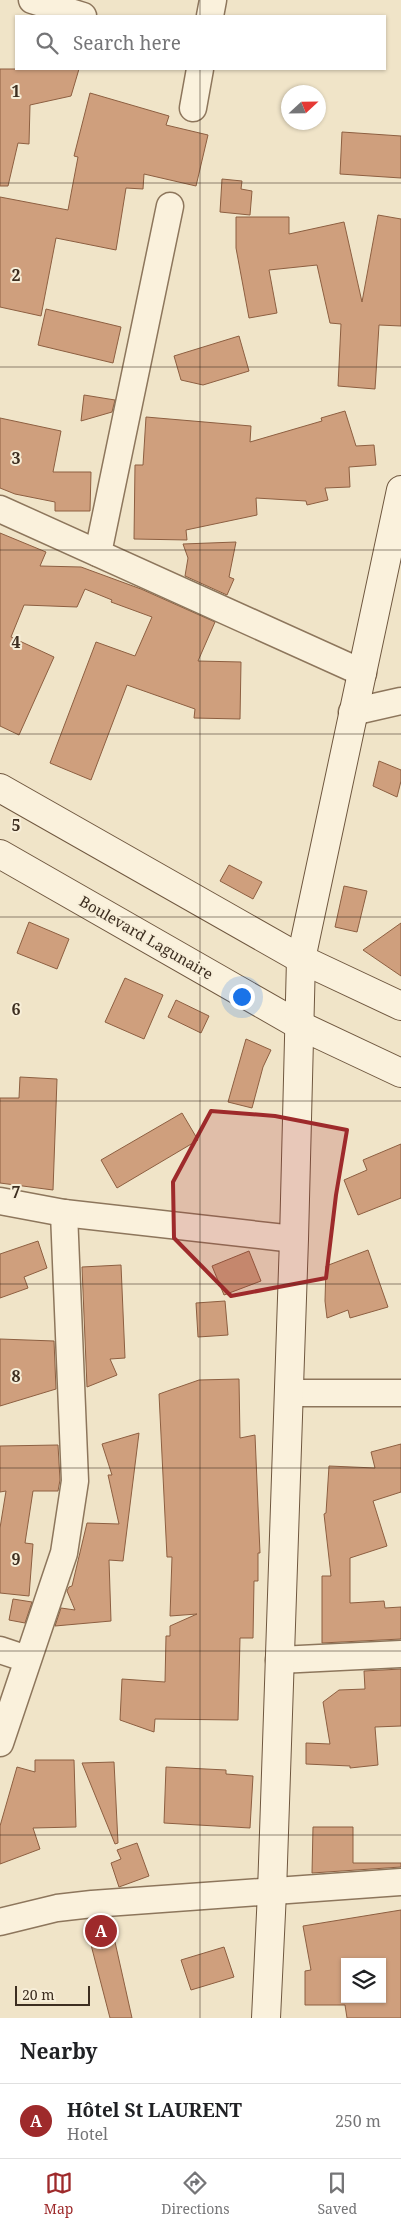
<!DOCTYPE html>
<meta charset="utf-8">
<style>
:root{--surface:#fff;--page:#f6f6f6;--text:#202124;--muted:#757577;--line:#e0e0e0;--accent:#9e2a2b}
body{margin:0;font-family:"Noto Serif",serif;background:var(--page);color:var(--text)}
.controls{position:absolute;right:15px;bottom:15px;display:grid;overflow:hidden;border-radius:0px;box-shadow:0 1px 4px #0004}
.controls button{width:45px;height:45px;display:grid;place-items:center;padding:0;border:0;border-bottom:1px solid var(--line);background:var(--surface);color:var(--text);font:25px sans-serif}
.compass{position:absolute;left:281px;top:85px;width:45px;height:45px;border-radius:50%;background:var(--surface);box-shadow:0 1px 4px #0004;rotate:68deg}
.scale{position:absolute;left:15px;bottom:12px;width:75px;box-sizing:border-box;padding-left:5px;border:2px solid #3d2e20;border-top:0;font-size:14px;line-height:18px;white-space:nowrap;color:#3d2e20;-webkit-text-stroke:4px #f7eed8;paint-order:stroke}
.you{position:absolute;left:241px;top:996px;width:18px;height:18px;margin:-12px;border:4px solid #fff;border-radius:50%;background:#1a73e8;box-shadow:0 0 0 8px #1a73e833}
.badge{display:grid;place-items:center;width:32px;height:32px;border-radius:50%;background:var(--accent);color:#fff;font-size:16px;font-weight:700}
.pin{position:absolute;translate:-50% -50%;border:2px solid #fff;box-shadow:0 1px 5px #0006}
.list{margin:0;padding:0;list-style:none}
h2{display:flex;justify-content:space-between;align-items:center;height:65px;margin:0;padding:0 20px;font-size:21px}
h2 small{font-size:16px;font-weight:400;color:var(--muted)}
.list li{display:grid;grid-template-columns:32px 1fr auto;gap:15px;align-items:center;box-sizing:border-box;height:75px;padding:0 20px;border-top:1px solid var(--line)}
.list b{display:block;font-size:19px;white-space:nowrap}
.list p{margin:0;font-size:16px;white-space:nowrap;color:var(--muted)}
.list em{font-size:16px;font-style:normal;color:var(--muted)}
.icon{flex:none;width:28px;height:28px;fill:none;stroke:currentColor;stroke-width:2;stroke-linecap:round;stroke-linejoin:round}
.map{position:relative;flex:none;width:401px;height:2018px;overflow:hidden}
.search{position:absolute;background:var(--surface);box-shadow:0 1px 4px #0004;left:15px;right:15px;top:15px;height:55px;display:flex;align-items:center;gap:12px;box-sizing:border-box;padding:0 18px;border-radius:0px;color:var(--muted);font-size:19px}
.sheet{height:140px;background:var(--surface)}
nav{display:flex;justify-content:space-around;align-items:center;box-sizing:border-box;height:70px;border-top:1px solid var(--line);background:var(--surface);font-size:14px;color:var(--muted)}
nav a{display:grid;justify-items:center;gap:2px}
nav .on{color:var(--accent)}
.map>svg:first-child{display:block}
</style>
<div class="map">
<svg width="401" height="2018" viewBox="0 0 401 2018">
<rect width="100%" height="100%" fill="#f0e4c8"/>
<g fill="#cf9f7d" stroke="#8d5f41" fill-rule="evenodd">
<path d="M0 69H79L71 96 30 105 29 144 18 143 8 186H0Z"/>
<path d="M90 93 169 116 166 125 208 135 196 186 144 174 143 189 126 188 116 250 56 238 41 316 0 307V197L68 210 78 157 74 156Z"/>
<path d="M342 132 401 136V178L340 174Z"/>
<path d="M222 179 242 181 241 189 252 191 250 215 220 212Z"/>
<path d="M378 215 401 219V326L379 325 375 389 338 386 341 324 330 323 317 265 269 270 277 313 249 318 236 248V217H289V234L344 222 362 302Z"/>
<path d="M46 309 121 327 113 363 38 345Z"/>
<path d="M239 336 249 371 203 385 181 380 174 356Z"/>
<path d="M84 395 115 400 112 412 81 421Z"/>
<path d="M345 411 356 446 374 445 376 465 349 467 350 487 325 488 328 500 307 505 306 501 256 498 257 515 186 530 187 540 134 539 135 465H143L146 417 251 426 250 442 322 421 321 418Z"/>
<path d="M0 418 61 431 53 472H91L90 511H55V502L15 494 0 488Z"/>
<path d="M0 533 46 552 40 566 81 567 141 589 215 622 198 661 241 662 240 719 194 718 195 709 127 685 91 780 50 763 96 642 135 656 152 617 111 602 112 600 85 589 77 607 24 605 11 637 54 657 19 735 0 726Z"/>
<path d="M236 542 229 577 234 579 227 595 185 576 188 558 183 544Z"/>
<path d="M379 761 401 770V781L397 797 373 786Z"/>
<path d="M229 865 262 882 253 899 220 881Z"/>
<path d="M344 886 367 891 357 932 335 927Z"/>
<path d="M29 922 69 939 57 969 17 953Z"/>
<path d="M401 923V976L363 950Z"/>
<path d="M125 978 163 995 144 1039 105 1022Z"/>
<path d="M176 1000 209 1016 201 1033 168 1017Z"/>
<path d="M246 1039 271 1050 263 1067 252 1108 228 1102Z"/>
<path d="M20 1077 57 1079 53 1190 0 1183V1098H19Z"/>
<path d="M182 1113 198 1140 117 1188 101 1160Z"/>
<path d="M401 1144V1198L358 1215 344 1180 367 1170 363 1160Z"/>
<path d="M38 1241 47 1268 24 1277 28 1288 0 1298V1254Z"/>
<path d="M368 1250 388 1307 350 1318 348 1310 327 1318 325 1301 326 1266Z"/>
<path d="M249 1251 261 1281 224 1295 212 1266Z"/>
<path d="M121 1265 125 1358 110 1359 117 1375 87 1387 82 1267Z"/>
<path d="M225 1301 228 1335 198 1337 196 1303Z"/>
<path d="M0 1339 54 1341 56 1389 0 1406Z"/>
<path d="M239 1379 240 1438 255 1435 260 1553H258V1581H254L253 1638H240L238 1720 155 1719 154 1732 120 1720 122 1679 165 1682 166 1636H170V1626L197 1614 170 1616 172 1557H167L159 1394 199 1380Z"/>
<path d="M139 1433 123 1561 109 1560 111 1621 55 1626 61 1608 75 1610 67 1591 69 1587 72 1586 87 1523 119 1524 108 1475H112L102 1444Z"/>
<path d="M401 1444V1492L373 1501 387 1546 350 1558V1603L384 1601 385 1608 401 1607V1639L322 1643V1576H331L324 1514 326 1513 329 1466 375 1468 371 1452Z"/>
<path d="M58 1445 60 1480 58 1491H33L25 1543 33 1544 29 1596 0 1593V1528L6 1491 0 1492V1446Z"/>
<path d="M13 1599 32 1602 25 1623 9 1620Z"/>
<path d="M401 1669V1726L375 1727 378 1765 350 1768V1766L306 1764V1743L330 1744 323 1702 339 1690 365 1689 364 1671Z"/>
<path d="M35 1760H74L76 1827 33 1828 40 1849 0 1864V1826L17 1767 35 1772Z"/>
<path d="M114 1762 118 1843 115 1844 82 1763Z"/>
<path d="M166 1767 226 1770V1774L253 1776 250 1828 164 1823Z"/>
<path d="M313 1827H353V1863H401V1867L312 1873Z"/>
<path d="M137 1843 149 1876 119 1887 111 1863 121 1859 117 1850Z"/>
<path d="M401 1910V2018H347L345 2005H305V1971L311 1970 303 1926ZM345 1962H382V1999H345Z"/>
<path d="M90 1941 115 1942 132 2018H110Z"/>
<path d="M224 1947 234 1977 191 1990 181 1960Z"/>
</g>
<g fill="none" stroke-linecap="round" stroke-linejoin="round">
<defs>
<g id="minor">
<path d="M32 0 83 16"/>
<path d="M210 16 213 0"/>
<path d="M193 108 200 69"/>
<path d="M0 509 363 673"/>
<path d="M98 553 170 206"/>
<path d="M352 712 401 701"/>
<path d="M0 1201 64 1213 294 1239"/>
<path d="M289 1393H401"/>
<path d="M0 1650 27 1659"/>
<path d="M279 1660 401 1654"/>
<path d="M0 1743 64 1553 75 1481 64 1213"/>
<path d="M0 1922 57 1908 92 1904 401 1882"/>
</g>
<g id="secondary">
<path d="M0 788 301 959 401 1006"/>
<path d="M0 854 299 1025 401 1073"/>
<path d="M266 2018 272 1892 294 1239 301 959 401 490"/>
</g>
</defs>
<use href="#minor" stroke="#8d765c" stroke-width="29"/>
<use href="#secondary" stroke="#6f573f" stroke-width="30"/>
<use href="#minor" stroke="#faf1dc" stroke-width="26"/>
<use href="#secondary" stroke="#faf1dc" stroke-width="28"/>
</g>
<path fill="#9e2a2b" fill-opacity="0.2" stroke="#9e2a2b" stroke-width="4" stroke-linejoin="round" d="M211 1111 275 1116 347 1130 336 1195 326 1278 231 1296 174 1238 173 1182Z"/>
<path fill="none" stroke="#3d2e20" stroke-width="1" stroke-opacity="0.55" d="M200 0V16M200 69V2018M0 183H401M0 367H401M0 550H401M0 734H401M0 917H401M0 1101H401M0 1284H401M0 1468H401M0 1651H401M0 1835H401"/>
<g text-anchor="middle" stroke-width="4" stroke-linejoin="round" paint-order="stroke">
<g font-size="15" fill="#3d2e20" stroke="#f7eed8">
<text transform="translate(146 938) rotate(30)" y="5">Boulevard Lagunaire</text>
</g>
</g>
<g font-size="16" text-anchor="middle" font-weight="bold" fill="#3d2e20" stroke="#f7eed8" stroke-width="4" stroke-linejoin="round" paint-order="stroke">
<text x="16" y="97">1</text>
<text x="16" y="281">2</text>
<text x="16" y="464">3</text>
<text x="16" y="648">4</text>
<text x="16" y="831">5</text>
<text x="16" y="1015">6</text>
<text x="16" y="1198">7</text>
<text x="16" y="1382">8</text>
<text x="16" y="1565">9</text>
</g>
</svg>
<div class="controls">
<button><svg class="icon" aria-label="layers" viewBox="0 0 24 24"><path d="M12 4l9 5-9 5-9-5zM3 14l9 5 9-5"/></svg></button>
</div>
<svg class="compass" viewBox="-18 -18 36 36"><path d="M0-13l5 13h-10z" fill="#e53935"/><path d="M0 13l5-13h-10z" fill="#757577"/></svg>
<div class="scale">20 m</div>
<div class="you"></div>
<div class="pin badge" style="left:101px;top:1931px">A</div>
<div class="search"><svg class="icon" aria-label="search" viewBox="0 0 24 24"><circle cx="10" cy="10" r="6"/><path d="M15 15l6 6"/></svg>Search here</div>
</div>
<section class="sheet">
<h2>Nearby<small></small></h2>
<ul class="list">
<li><span class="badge">A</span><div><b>Hôtel St LAURENT</b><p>Hotel</p></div><em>250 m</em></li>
</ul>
</section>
<nav>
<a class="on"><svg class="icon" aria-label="map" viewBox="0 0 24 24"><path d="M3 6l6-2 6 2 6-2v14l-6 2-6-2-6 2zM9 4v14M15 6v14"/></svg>Map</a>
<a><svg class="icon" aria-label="directions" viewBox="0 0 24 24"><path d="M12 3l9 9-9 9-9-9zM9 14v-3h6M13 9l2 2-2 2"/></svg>Directions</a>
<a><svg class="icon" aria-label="saved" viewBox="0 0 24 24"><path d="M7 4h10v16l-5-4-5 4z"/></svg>Saved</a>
</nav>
